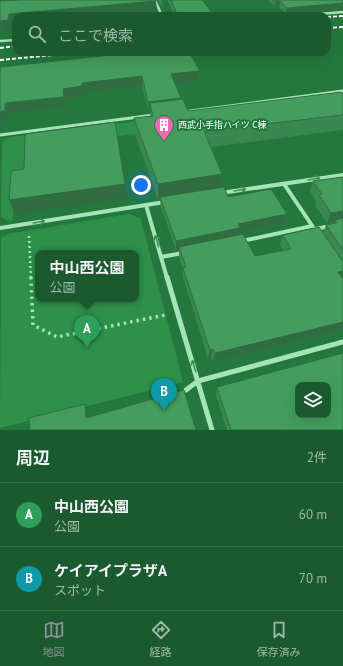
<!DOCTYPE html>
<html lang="ja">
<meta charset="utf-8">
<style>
:root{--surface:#1b5a2e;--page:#28633a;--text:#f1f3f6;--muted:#a0b9aa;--line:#396f4a;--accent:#8c9099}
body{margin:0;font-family:"PT Sans","Noto Sans JP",sans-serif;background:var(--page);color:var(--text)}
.controls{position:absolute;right:12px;bottom:12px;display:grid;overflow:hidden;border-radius:8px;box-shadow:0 4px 16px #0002}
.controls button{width:36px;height:36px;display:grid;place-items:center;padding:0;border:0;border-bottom:1px solid var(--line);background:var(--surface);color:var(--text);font:20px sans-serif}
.you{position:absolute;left:141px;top:185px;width:14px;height:14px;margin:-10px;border:3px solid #fff;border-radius:50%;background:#1a73e8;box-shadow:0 0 0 6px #1a73e833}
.badge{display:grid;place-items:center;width:26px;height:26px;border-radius:50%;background:var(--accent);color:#fff;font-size:13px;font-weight:700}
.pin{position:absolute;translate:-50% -33px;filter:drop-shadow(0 1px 2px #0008)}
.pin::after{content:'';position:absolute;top:21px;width:14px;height:12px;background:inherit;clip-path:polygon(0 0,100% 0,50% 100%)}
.popup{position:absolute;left:35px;top:250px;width:104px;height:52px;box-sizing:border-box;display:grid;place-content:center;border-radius:8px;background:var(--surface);filter:drop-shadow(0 1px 3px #0005);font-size:13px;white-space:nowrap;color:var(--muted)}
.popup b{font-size:15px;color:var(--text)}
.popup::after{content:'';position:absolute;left:50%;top:100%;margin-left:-8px;border:8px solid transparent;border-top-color:var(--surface)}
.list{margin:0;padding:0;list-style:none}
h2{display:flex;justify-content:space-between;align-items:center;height:52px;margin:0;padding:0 16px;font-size:17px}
h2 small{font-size:13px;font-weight:400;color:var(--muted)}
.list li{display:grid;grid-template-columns:26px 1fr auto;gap:12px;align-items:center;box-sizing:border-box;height:64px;padding:0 16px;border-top:1px solid var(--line)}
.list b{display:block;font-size:15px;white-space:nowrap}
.list p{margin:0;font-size:13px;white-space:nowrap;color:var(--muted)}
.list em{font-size:13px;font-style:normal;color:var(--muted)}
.icon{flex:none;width:22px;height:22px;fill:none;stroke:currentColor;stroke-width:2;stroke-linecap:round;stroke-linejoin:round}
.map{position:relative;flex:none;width:343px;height:430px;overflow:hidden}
.search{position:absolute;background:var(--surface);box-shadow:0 4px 16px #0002;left:12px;right:12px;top:12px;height:44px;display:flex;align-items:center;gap:10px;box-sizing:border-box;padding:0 14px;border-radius:12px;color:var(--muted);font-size:15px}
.sheet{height:180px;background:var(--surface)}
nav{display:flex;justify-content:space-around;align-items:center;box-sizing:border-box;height:56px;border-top:1px solid var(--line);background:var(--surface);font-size:11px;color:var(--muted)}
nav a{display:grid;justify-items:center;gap:2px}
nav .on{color:var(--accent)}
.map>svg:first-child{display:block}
</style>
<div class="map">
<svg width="343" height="430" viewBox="0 0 343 430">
<rect width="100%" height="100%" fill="#24783d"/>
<g fill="#2e904a" fill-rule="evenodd">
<path d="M339 96 337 107 30 148 29 174 15 185 13 220 7 221 1 216 2 142 11 137Z"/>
<path d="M129 214 141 219 183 382 0 428 1 238 8 234ZM38 253H136V299H38Z"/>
</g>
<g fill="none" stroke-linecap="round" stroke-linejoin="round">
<path stroke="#a5e4b7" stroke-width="2.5" stroke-dasharray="2 3" stroke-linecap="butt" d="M29 236 31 278"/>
<path stroke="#a5e4b7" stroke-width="3.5" stroke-dasharray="2.5 4" stroke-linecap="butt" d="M31 277 33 325 57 337 165 315"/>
<g stroke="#a5e4b7" stroke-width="2.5">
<path d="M155 0 162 16"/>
<path d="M296 16 343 12"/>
<path d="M0 41 16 40"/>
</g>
<g stroke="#a5e4b7" stroke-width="3">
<path d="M183 112 343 91"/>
<path d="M0 135 154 115"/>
</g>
<g stroke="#a5e4b7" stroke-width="4">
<path d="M284 184 313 227"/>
<path d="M221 193 343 175"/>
<path d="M146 205 167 278"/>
<path d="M0 228 165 202"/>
<path d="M315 229 331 226"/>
<path d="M242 241 312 226"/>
<path d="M161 257 183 253"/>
</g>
<g stroke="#a5e4b7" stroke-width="5">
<path d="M167 277 212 430"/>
<path d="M186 390 198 381 343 342"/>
</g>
<g stroke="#fff" stroke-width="2" stroke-dasharray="4 2" stroke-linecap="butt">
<path d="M327 17 343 16"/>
<path d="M327 28 343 27"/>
<path d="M0 48 16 46"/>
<path d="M0 60 86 52"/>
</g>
</g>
<g fill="#3a8751">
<path d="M158 0H162L163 10Z"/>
<path d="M167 0H202L212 12V16H175Z"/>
<path d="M268 0H342L286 14 279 7H275Z"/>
<path d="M0 67 200 71 199 81 175 84 181 99 188 111 343 95V130L211 147 221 188 228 197 287 214 284 224 239 233V235L255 256 283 251 280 244 283 235 323 233 326 225 333 224 334 222 327 223 315 205 316 202 310 191 313 181 343 177V330L213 362 211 357 208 358 183 277V270L179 257V250H176L161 207 160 200H158L135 134 134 118 150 116V113H149L142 86 84 93V97L65 99 66 107 8 114V122L0 123Z"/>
<path d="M217 387 343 430H227L216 395Z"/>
</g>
<g fill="#306e42">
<path d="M0 0H11L9 6H0Z"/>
<path d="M156 1 157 10 95 16H16V23H12L11 30 0 31V21L9 14Z"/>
<path d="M276 1H280L279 7H275Z"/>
<path d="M343 3V9L286 14 287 8Z"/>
<path d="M212 12V16H178Z"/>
<path d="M200 71 199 81 171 85V74Z"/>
<path d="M142 76V86L84 93V97L65 99 66 107 8 114V122L0 123V111L5 103 63 89 82 83Z"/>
<path d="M181 98 180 109 150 103V113H149L148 102Z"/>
<path d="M222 174 220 190 160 197V200H158V184Z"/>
<path d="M125 184 127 198 15 215 9 200Z"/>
<path d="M343 211V220H335L334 222 327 223 331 213Z"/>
<path d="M287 214 284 224 239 233 238 238 179 247V250H176V241L238 224Z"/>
<path d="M343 271V279L338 272Z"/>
<path d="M343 322V330L213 362 215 353Z"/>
<path d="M213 349 211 357 208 358 210 350Z"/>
<path d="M85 404 88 412 90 426 86 418Z"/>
</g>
<g fill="#449d5e" stroke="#306e42" fill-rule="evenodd">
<path d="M21 0H156V1L9 14 8 20 0 21V1Z"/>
<path d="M171 0H202L212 12 178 16Z"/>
<path d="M275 0H342L343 1V3L287 8 280 1H276Z"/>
<path d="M139 52H189L200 71 171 74 181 98 148 102 142 76 82 83V86L63 89 64 97 5 103V111H0V67Z"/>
<path d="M341 92 343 95V115L204 131 222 174 158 184 134 118 153 116 150 103 183 99 188 111Z"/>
<path d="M115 122 125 184 9 200 11 171 24 169 25 134Z"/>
<path d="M343 177V211L331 213 319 195 322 194 313 181Z"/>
<path d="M224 187 228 197 271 189 287 214 238 224 240 228 176 241 160 197Z"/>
<path d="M343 218V250L326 225 337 223 335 220Z"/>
<path d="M319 227 343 262V271L338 272 343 279V322L215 353 213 349 210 350 183 268 186 267 179 247 243 234 255 256 291 249 283 235Z"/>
<path d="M343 353V430H231L217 387ZM298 385H328V415H298Z"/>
<path d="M184 390 196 430H30L29 418 85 404 86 418Z"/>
</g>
<defs><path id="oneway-shaft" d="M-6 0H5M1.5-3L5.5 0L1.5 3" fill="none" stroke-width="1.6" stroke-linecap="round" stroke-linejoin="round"/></defs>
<g stroke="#3e8e55">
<use href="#oneway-shaft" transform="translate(314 179) rotate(-9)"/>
<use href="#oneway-shaft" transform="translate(240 190) rotate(-9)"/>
<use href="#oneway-shaft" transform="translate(39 222) rotate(-9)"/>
<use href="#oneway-shaft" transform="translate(157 241) rotate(-106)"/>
<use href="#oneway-shaft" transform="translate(194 366) rotate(-107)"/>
</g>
<defs>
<symbol id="building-pin" viewBox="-11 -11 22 30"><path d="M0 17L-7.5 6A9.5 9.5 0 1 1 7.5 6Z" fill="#ee69b2" stroke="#24783d"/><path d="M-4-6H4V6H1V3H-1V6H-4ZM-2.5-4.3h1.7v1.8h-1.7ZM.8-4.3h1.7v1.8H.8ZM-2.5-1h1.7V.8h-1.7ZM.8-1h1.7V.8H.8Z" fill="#fff"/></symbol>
</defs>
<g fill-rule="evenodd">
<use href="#building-pin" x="153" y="114" width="22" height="30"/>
</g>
<g text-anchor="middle" stroke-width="4" stroke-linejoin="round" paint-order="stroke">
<g font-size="9" fill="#fff" stroke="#24783d" text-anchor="start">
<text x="178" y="128">西武小手指ハイツ C棟</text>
</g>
</g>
</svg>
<div class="controls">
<button><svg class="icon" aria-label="layers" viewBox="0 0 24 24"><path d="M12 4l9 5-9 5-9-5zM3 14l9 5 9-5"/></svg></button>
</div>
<div class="you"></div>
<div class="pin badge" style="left:87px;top:348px;background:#2e9e5b">A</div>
<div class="popup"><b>中山西公園</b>公園</div>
<div class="pin badge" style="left:164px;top:411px;background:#0f9aa8">B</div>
<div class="search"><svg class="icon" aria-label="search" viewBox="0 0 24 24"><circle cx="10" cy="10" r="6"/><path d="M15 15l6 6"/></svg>ここで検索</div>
</div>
<section class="sheet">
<h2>周辺<small>2件</small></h2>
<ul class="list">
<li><span class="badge" style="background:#2e9e5b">A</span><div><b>中山西公園</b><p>公園</p></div><em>60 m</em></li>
<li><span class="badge" style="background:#0f9aa8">B</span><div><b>ケイアイプラザA</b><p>スポット</p></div><em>70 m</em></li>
</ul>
</section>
<nav>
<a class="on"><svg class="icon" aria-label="map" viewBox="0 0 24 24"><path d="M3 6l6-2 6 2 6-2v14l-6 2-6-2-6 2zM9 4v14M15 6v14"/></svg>地図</a>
<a><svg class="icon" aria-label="directions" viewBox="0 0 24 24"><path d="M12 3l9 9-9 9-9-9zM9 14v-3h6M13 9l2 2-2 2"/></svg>経路</a>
<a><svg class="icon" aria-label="saved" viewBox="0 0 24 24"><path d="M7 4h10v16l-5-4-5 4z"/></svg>保存済み</a>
</nav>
